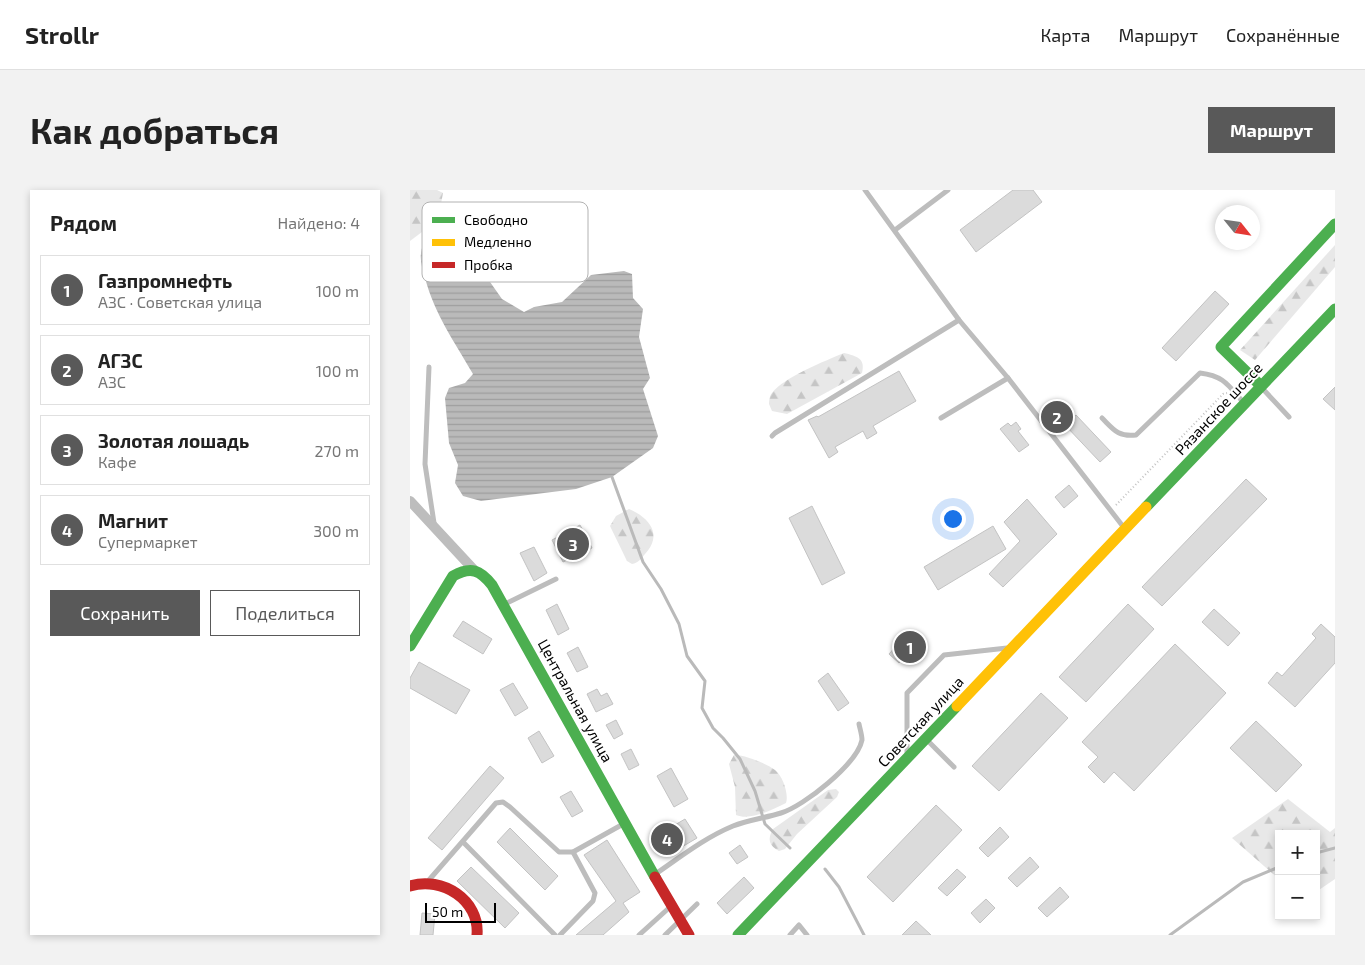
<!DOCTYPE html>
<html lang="ru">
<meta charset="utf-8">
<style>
:root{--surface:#fff;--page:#f2f2f2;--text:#222;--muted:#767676;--line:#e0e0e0;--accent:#595959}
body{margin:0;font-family:"Exo 2",sans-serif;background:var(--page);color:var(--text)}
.controls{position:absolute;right:15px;bottom:15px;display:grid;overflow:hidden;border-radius:0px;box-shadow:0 2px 8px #0003}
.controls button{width:45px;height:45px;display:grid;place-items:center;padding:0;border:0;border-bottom:1px solid var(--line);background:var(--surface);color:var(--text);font:25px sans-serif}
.compass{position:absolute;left:805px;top:15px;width:45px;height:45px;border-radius:50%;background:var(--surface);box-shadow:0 2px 8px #0003;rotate:120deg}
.scale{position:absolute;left:15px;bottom:12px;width:71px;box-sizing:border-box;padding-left:5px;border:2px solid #000;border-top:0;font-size:14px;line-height:18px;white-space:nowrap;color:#000;-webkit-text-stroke:4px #fff;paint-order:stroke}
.you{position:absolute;left:542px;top:328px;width:18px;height:18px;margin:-12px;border:4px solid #fff;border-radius:50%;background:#1a73e8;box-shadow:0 0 0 8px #1a73e833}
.badge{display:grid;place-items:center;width:32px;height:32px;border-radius:50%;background:var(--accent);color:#fff;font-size:16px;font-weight:700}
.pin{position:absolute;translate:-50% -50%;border:2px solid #fff;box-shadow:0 1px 5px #0006}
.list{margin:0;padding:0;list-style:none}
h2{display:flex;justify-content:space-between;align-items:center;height:65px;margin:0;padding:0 20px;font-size:21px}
h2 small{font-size:16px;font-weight:400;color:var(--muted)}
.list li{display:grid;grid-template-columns:32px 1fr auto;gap:15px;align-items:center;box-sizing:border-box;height:70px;margin:0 10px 10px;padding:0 10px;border:1px solid var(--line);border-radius:0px}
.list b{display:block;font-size:19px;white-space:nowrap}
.list p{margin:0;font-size:16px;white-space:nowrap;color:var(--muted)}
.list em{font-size:16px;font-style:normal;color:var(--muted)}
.actions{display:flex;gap:10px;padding:15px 20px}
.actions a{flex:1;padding:11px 0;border:1px solid var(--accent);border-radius:0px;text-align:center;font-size:18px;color:var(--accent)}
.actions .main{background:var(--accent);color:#fff}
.map{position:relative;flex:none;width:925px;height:745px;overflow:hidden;border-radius:0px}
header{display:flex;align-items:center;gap:30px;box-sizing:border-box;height:70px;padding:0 25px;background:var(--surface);border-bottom:1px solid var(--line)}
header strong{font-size:24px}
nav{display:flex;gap:28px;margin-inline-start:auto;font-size:18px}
.intro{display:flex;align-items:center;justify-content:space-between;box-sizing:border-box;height:120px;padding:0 30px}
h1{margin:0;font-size:35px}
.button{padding:12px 22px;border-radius:0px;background:var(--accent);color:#fff;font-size:18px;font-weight:700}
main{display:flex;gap:30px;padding:0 30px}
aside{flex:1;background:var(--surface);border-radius:0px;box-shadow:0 2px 8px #0003}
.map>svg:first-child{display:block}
</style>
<header>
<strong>Strollr</strong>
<nav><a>Карта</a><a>Маршрут</a><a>Сохранённые</a></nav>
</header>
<div class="intro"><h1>Как добраться</h1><a class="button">Маршрут</a></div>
<main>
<aside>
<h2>Рядом<small>Найдено: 4</small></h2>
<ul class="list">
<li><span class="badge">1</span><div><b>Газпромнефть</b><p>АЗС · Советская улица</p></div><em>100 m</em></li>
<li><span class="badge">2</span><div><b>АГЗС</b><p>АЗС</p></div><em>100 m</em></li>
<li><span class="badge">3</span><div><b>Золотая лошадь</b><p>Кафе</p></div><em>270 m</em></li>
<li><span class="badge">4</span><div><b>Магнит</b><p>Супермаркет</p></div><em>300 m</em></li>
</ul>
<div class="actions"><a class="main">Сохранить</a><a>Поделиться</a></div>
</aside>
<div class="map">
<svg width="925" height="745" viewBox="0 0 925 745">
<defs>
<pattern id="forest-firs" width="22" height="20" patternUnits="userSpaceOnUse" patternTransform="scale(1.25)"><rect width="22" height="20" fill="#e8e8e8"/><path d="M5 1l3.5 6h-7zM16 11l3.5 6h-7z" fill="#c5c5c5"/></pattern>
<pattern id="water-rules" width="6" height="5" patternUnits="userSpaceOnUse" patternTransform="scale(1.25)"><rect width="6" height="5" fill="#bababa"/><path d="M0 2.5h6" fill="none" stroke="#9e9e9e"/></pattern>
</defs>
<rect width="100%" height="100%" fill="#fff"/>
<g fill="url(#forest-firs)">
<path d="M0 0H27L33 3 28 30 0 51Z"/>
<path d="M925 55V77L845 170 830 160Z"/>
<path d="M434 163C446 166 456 168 452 183L377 224 362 221 359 214C359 210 360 205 362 203 374 187 415 171 434 163Z"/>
<path d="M219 319C240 328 253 345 235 364 231 369 228 373 222 374L217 371 200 336 206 326Z"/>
<path d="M324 565C333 564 358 574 365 580 373 586 379 605 376 613 361 620 341 631 326 625L325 597 319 574Z"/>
<path d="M426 599 429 602 427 607 387 644 375 659 369 661C359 656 357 649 363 639L418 600Z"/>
<path d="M878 609 920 642 925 638V689L906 702V644H869V689L822 648Z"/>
</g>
<path fill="url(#water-rules)" d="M43 50 52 52 92 109 114 122 124 117 152 112 181 85 214 81 222 84 223 108 233 119 229 147 240 188 233 199 248 246 243 258 202 287 166 299 71 311 53 306 45 293 48 275 39 253 35 208 39 198 55 193 63 184C44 151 25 125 15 88 12 77 9 69 12 58Z"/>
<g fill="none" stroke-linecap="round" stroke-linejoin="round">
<g stroke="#bababa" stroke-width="3">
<path d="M202 287 233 372 251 399 269 434 277 466 295 491 292 518 303 538 313 548 330 569 345 601 355 634 380 658"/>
<path d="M906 663 925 658"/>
<path d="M415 679 429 697 454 745"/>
<path d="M760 745 833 692 869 677"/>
</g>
</g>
<g fill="#dbdbdb" stroke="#c3c3c3">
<path d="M603 0H623L632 12 566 62 550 40Z"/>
<path d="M805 101 819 114 766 171 752 158Z"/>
<path d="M489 181 506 211 463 236 467 243 457 249 453 241 425 257 428 262 419 268 398 230 407 226 408 227Z"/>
<path d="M925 197V220L913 209Z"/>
<path d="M666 225 701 262 690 272 655 235Z"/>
<path d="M606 232 611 239 608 241 619 255 609 262 590 239 598 233 601 236Z"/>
<path d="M836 289 857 309 752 416 732 397Z"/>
<path d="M659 295 668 306 654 318 645 307Z"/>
<path d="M617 309 647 344 593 397 579 384 610 351 594 332Z"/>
<path d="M402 316 435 383 412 395 379 328Z"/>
<path d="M170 335 182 358 153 372 142 350Z"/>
<path d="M583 336 596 359 528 400 514 377Z"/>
<path d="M124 357 137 383 124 391 110 363Z"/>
<path d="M147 414 159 439 148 445 136 420Z"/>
<path d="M718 414 744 439 676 512 649 487Z"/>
<path d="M804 419 830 443 818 456 792 432Z"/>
<path d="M53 431 82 449 73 464 43 446Z"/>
<path d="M911 434 925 447V473L885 517 858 493 867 482 872 486 906 448 902 444Z"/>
<path d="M496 445 506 454 489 473 479 464Z"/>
<path d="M765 454 816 503 724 601 704 582 694 593 678 577 688 567 672 552Z"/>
<path d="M168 457 178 477 167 482 157 463Z"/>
<path d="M9 472 60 500 46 524 0 498V488Z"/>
<path d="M418 483 439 513 428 521 408 491Z"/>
<path d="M103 493 118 518 105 526 90 500Z"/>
<path d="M187 499 191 506 197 503 203 514 186 522 177 504Z"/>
<path d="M631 503 658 528 589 601 562 576Z"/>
<path d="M206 530 213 544 204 549 196 535Z"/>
<path d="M846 531 892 575 866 602 820 558Z"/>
<path d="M129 541 144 566 132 573 118 548Z"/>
<path d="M221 559 229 575 219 580 211 564Z"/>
<path d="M80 576 94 588 32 660 18 648Z"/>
<path d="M261 578 278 609 264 617 247 586Z"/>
<path d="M161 601 173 621 162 627 150 607Z"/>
<path d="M526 615 552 640 483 712 457 687Z"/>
<path d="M275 629 287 648 260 664 248 645Z"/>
<path d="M590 637 599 647 578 667 569 658Z"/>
<path d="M100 638 148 686 135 700 87 652Z"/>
<path d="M197 650 230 702 213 713 219 722 193 745H166L206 711 174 665Z"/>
<path d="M330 655 338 667 327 674 319 663Z"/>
<path d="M620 667 629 677 607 697 598 688Z"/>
<path d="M61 677 109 723 95 738 47 691Z"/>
<path d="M547 679 556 687 537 706 528 698Z"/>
<path d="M334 687 344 698 317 724 307 713Z"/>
<path d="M650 697 659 707 637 727 628 718Z"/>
<path d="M576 709 585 718 570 733 561 723Z"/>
<path d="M12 723 25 724 23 745H10Z"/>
<path d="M506 731 521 745H492Z"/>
</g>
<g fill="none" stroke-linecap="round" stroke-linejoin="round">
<path stroke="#c2c2c2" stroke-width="2" stroke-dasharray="1 2.5" stroke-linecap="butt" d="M706 315 813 204 817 203"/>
<g stroke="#bdbdbd" stroke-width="5">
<path d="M455 0 549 130 598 188 715 339"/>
<path d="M485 40 538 0"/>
<path d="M19 177 15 274 24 333"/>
<path d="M852 198 879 227"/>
<path d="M531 228 598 188"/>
<path d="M692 228C704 240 708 247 726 245L790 183C814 186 818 195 833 212"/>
<path d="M362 246 365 243 549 130"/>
<path d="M95 414 146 389"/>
<path d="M516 549 544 577"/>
<path d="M497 563V503L534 465 597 458"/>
<path d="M53 652 145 745"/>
<path d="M244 685C269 668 294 648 323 636 338 630 355 628 371 623 394 616 447 574 452 550 452 545 450 539 449 534"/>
<path d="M19 690 86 613 93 612 100 617 149 662H163L215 633"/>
<path d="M150 745 183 711 185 703 163 662"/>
<path d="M229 745 260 717"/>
<path d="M255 745 287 714"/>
<path d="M380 745 389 735 397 745"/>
</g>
<path stroke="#bdbdbd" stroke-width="10" d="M0 311 64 380"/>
<g stroke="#4caf50" stroke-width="11">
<path d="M851 196 811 157 925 34"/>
<path d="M736 317 925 119"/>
<path d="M0 456 43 386C61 376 70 380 82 395L245 687"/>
<path d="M328 745 547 516"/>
</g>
<path stroke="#ffc107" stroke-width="11" d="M547 516 736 317"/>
<g stroke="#c62828" stroke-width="11">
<path d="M245 687 279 745"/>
<path d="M0 696C32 686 70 710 67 745"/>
</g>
</g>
<g text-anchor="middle" stroke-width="4" stroke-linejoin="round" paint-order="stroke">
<g font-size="15" fill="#000" stroke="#fff">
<text transform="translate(809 219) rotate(-47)" y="5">Рязанское шоссе</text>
<text transform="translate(165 511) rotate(61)" y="5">Центральная улица</text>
<text transform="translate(511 532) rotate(-47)" y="5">Советская улица</text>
</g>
</g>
<rect x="12" y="12" width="166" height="80" rx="8" fill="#fff" stroke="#b2b2b2" stroke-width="1"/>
<rect x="22" y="27" width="23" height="6" fill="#4caf50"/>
<rect x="22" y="49" width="23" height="7" fill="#ffc107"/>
<rect x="22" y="72" width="23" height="6" fill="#c62828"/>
<g font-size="14" fill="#000">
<text x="54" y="35">Свободно</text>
<text x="54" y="57">Медленно</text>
<text x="54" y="80">Пробка</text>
</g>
</svg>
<div class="controls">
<button>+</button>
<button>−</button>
</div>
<svg class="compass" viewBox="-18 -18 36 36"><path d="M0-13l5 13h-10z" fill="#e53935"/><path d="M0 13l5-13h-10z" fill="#767676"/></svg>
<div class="scale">50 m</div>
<div class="you"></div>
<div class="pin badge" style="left:500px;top:457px">1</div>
<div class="pin badge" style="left:647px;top:227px">2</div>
<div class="pin badge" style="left:163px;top:354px">3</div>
<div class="pin badge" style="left:257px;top:649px">4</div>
</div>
</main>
